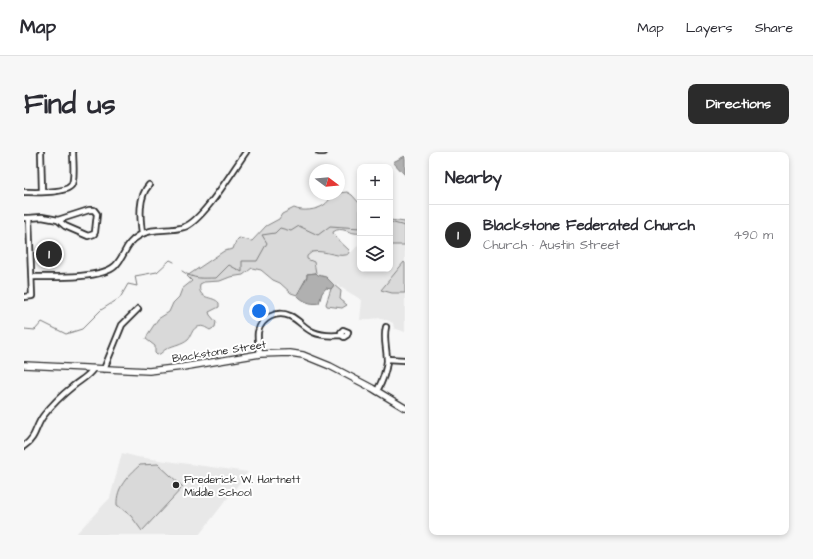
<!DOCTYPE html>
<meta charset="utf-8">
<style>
:root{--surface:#fff;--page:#f7f7f7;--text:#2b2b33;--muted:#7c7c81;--line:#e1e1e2;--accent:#2b2b2b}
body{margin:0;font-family:"Architects Daughter",sans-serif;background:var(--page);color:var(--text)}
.controls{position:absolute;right:12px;top:12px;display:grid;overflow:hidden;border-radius:8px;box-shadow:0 2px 6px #0003}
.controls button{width:36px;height:36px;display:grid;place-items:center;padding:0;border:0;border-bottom:1px solid var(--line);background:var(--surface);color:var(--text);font:20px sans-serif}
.compass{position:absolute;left:285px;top:12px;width:36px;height:36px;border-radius:50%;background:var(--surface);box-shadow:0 2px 6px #0003;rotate:106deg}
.you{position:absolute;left:235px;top:159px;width:14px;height:14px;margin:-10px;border:3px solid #fff;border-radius:50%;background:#1a73e8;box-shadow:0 0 0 6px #1a73e833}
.badge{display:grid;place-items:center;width:26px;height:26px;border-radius:50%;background:var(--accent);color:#fff;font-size:13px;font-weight:700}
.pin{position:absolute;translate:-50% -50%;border:2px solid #fff;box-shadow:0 1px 4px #0006}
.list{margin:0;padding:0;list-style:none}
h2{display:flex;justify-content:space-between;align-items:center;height:52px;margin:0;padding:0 16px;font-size:17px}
h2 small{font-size:13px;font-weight:400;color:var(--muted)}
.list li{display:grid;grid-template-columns:26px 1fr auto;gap:12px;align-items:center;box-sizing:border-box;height:60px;padding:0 16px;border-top:1px solid var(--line)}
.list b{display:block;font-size:15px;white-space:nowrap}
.list p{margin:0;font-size:13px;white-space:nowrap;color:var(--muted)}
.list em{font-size:13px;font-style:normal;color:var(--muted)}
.icon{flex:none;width:22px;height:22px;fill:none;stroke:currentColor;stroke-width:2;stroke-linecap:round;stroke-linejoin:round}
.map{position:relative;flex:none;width:381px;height:383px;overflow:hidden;border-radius:8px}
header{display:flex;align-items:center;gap:24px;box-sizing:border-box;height:56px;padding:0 20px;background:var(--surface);border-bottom:1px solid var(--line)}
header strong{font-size:19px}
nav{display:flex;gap:22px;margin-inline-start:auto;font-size:14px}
.intro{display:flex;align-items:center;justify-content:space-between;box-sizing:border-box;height:96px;padding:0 24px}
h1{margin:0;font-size:28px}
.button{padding:10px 18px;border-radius:8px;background:var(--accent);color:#fff;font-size:14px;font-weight:700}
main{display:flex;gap:24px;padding:0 24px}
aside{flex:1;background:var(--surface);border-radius:8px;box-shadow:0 2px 6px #0003}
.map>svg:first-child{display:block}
</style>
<header>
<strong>Map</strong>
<nav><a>Map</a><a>Layers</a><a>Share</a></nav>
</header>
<div class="intro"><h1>Find us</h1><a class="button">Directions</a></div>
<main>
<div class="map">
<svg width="381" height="383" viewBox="0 0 381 383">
<rect width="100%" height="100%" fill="#f7f7f7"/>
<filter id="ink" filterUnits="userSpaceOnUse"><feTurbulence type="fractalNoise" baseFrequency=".025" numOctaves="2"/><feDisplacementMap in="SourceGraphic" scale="8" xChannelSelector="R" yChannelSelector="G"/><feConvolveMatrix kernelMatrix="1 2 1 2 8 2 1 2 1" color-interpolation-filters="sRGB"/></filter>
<g filter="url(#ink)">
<g fill="#e8e8e8">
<path d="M366 71 381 77V180L370 176 369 171 363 168H360L357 166 336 168 338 148 311 132 260 114 268 88 325 103 336 91V117H366Z"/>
<path d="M98 301 113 305 224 320 175 383H51L86 346Z"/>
</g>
<g fill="#d9d9d9" stroke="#828282">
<path d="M323 40 328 43 336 52V81C326 83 318 73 309 80L310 84 325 98 326 101C317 108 301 97 288 100L283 104V107L290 110 292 121 283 122V125L273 143 267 141 256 131 249 128 237 118 228 116 219 123 206 125 196 129 180 130 176 132C173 149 189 143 195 151V155L185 160 186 163 192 170 191 175 186 178C182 176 179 173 174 175 168 176 168 183 164 187 158 192 150 193 144 196 139 198 138 202 133 203L131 201V194L122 187 124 182 134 167 145 160 149 151 155 145 158 137 168 129 163 124 200 99 209 97 212 89 215 86 228 89 242 74 255 67 258 62 270 56C278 60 293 58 300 53 306 49 307 42 315 42V41Z"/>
<path d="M366 68 381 70V93H366Z"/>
<path d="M380 110 381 111V141H368L357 138Z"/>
<path d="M310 133 317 139 316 147 323 153 318 156 303 154 302 152 307 137Z"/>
<path d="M134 312 159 335 118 379 107 364 93 353C92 335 104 324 116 313Z"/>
</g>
<g fill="#b0b0b0" stroke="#7b7b7b">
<path d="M381 4V23L369 10Z"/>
<path d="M292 121 294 123 302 125 310 133 307 137 302 136 298 141 295 151C287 153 278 149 273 143L283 125V122Z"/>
</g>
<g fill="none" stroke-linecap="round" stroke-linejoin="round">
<g stroke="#7b7b7b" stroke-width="1">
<path d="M366 70 381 74"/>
<path d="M158 119C171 128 177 126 192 126L205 113 218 120V109H233L243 91 238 83 251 81 256 76 267 79 275 74 294 83 306 74 336 76"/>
<path d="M0 177 11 178 18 170 42 182 58 177 77 158 96 146 104 132 113 134 111 124 133 120 146 108 150 110"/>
</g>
<defs>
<g id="minor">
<path d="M17 0 18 39"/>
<path d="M295 0H300"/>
<path d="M0 40C10 40 44 42 48 32 51 25 49 8 49 0"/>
<path d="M0 66H5L8 144 0 145"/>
<path d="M5 66 18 65 34 68 41 74 64 84 70 82 71 80 73 62 70 58H65L34 68"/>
<path d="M118 81C116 66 114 45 125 33"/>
<path d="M8 125C27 125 77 127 91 114 102 103 100 92 116 83 129 75 146 80 160 75 179 69 209 18 222 0"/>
<path d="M236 202C235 195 233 187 234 180 237 166 253 158 266 164 275 168 280 176 289 180 298 184 307 184 317 183L320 185 323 183 324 180 319 178 317 180V183"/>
<path d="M363 207 381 208"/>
<path d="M80 217 98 173 114 157"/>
<path d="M353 239C358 230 362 219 363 209 363 197 359 186 362 175"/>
<path d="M0 294C13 285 11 274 20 263 28 253 38 243 48 235 56 228 64 225 69 217"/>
</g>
<path id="major" d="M0 213 125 219 159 215 236 202 266 201 279 203 306 214 348 236 381 256"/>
</defs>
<use href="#minor" stroke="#2b2b2b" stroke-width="8"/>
<use href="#major" stroke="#2b2b2b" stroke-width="8"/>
<use href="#minor" stroke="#fff" stroke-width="4.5"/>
<use href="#major" stroke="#fff" stroke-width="5.5"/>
</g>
</g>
<circle fill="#2b2b2b" stroke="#fff" stroke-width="1.5" cx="152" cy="333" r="4"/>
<g text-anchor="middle" stroke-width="4" stroke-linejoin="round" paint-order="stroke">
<g font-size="11" fill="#2b2b2b" stroke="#fff">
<text transform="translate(195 199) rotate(-9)" y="4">Blackstone Street</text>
</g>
<g font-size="11" fill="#2b2b2b" stroke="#fff" text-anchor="start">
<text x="160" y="331">Frederick W. Hartnett<tspan x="160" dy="13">Middle School</tspan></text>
</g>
</g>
</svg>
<div class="controls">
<button>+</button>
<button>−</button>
<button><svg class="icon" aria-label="layers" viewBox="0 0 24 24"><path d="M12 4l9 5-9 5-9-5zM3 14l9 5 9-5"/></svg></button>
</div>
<svg class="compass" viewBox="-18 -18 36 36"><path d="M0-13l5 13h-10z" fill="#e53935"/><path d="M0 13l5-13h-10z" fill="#7c7c81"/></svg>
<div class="you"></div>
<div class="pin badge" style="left:25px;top:102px">1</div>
</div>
<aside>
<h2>Nearby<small></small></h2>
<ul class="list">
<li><span class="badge">1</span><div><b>Blackstone Federated Church</b><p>Church · Austin Street</p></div><em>490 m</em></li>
</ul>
</aside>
</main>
